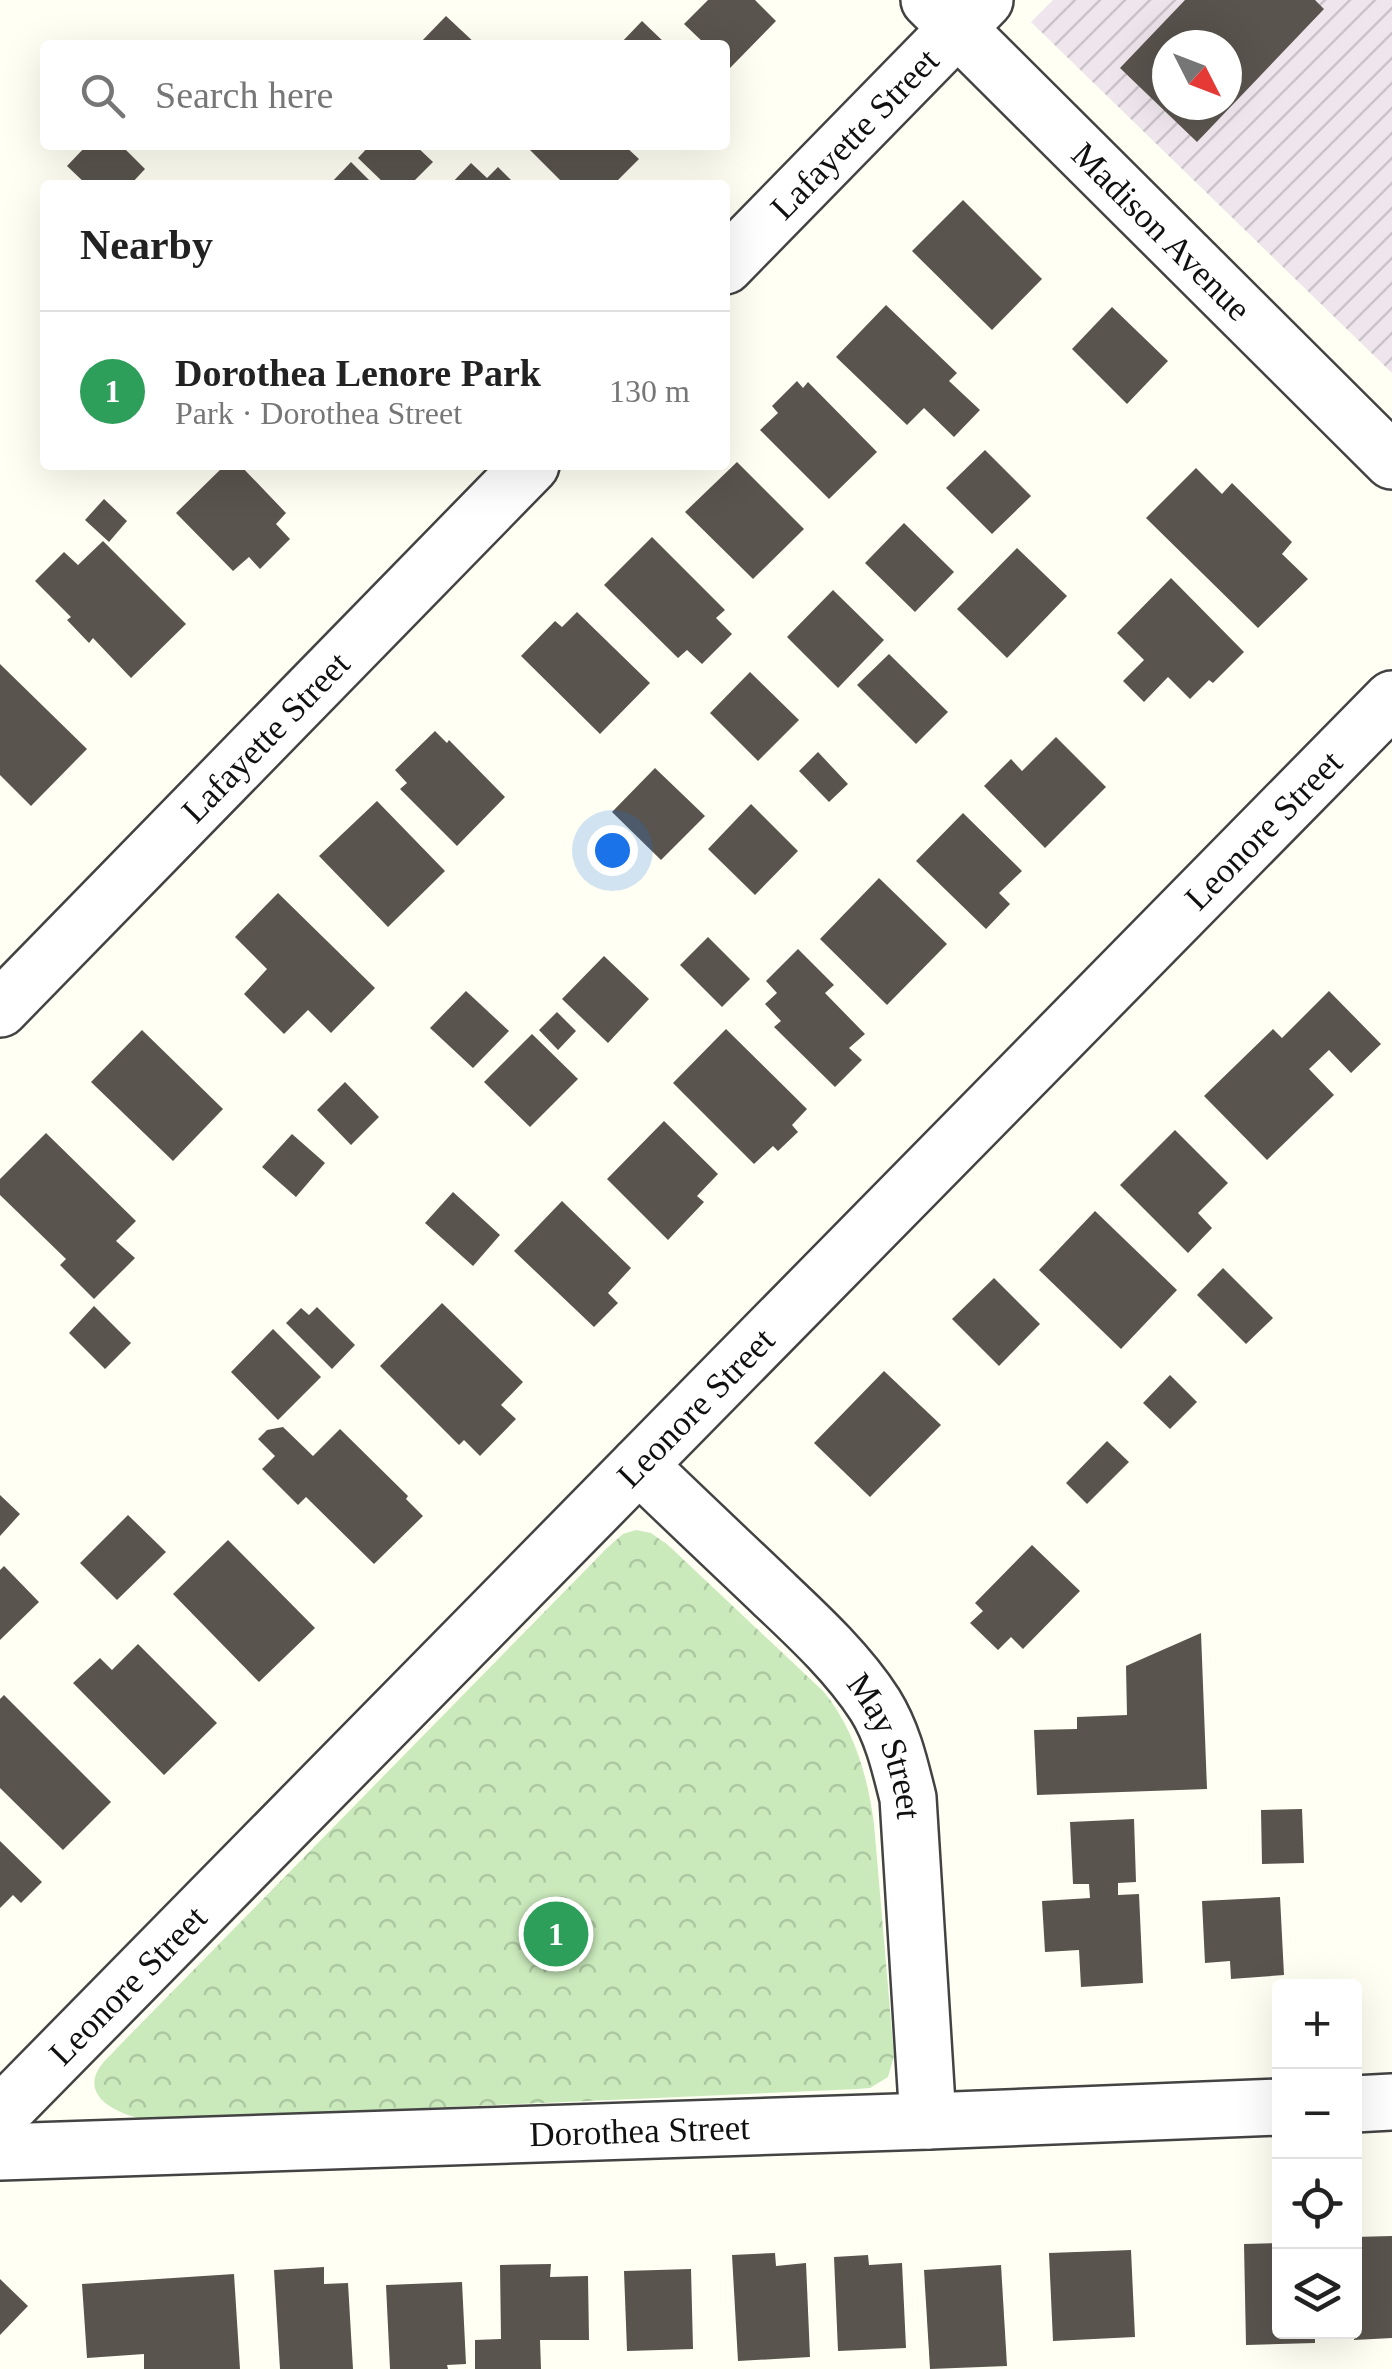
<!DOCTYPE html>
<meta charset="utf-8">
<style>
:root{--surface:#fff;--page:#f6f6f6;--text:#222;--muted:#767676;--line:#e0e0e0;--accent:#c24127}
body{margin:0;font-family:"Times New Roman",serif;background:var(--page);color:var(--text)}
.controls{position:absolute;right:30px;bottom:30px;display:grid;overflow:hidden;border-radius:10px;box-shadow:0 10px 40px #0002}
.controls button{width:90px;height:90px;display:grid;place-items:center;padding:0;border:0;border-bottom:2px solid var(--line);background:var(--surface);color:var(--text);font:50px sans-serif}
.compass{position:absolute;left:1152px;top:30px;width:90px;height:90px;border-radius:50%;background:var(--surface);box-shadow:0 10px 40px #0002;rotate:132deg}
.you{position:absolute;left:612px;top:850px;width:35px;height:35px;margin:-25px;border:8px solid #fff;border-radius:50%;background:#1a73e8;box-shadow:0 0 0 15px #1a73e833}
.badge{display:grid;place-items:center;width:65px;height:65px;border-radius:50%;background:var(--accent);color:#fff;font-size:32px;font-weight:700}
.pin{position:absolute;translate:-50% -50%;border:5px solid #fff;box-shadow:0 2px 10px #0006}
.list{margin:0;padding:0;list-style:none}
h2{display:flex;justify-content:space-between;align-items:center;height:130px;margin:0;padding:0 40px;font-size:42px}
h2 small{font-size:32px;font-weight:400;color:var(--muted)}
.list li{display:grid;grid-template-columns:65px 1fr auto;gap:30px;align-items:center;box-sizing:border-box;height:160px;padding:0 40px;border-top:2px solid var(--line)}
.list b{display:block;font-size:38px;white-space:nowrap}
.list p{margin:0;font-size:32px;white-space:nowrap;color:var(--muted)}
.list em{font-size:32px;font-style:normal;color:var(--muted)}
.icon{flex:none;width:55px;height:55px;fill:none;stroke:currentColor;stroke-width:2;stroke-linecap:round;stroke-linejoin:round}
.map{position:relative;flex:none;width:1392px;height:2369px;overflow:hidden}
.search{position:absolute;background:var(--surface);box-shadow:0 10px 40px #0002;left:40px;top:40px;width:690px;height:110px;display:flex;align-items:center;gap:25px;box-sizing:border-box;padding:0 35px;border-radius:10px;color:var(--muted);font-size:38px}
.panel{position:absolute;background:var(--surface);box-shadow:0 10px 40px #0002;left:40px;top:180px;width:690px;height:290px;border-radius:10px}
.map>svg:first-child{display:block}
</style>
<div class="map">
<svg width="1392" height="2369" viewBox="0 0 1392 2369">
<defs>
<pattern id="industrial-furrows" width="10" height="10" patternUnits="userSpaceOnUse" patternTransform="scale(2.5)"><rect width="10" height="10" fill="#eee5ed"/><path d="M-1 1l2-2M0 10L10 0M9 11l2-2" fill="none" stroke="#cbc3ca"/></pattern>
<pattern id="park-crowns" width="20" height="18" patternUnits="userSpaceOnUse" patternTransform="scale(2.5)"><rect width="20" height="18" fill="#caeabc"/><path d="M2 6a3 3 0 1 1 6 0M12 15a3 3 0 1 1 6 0" fill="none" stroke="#acc8a1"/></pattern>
</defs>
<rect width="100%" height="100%" fill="#fffff4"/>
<path fill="url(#industrial-furrows)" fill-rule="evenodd" d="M1053 0H1392V373L1031 22ZM1167 45H1227V105H1167Z"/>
<path fill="url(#park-crowns)" d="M636 1530 651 1533 668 1545 824 1692C854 1729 868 1777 874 1824L894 2056 888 2077 870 2088 858 2089 155 2120C133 2120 82 2103 97 2072 101 2063 111 2055 117 2048L607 1548 623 1534Z"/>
<g fill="#59544d" fill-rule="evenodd">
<path d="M708 0H755L776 21 730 68 725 64V45H706L684 24Z"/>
<path d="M1185 0H1315L1324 9 1197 142 1120 68ZM1167 45H1227V105H1167Z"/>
<path d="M446 16 477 45H418Z"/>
<path d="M642 21 667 45H619Z"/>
<path d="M87 145H121L145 169 130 185H87L67 166Z"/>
<path d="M370 145H415L433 162 410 185H386L358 158Z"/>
<path d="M525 145H624L639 159 615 183 618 185H565Z"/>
<path d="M351 162 374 185H329Z"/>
<path d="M471 163 487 178 498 167 516 185H450Z"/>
<path d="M963 200 1042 279 992 330 912 251Z"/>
<path d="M886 305 957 373 949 381 980 410 954 437 924 408 907 425 836 357Z"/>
<path d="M1112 307 1168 361 1127 404 1072 349Z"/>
<path d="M797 381 803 388 808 382 877 452 829 499 760 430 778 413 772 406Z"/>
<path d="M985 450 1031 496 992 534 946 488Z"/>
<path d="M737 462 804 529 753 579 685 512Z"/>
<path d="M225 465H240L286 513 276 524 290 539 260 569 249 557 233 571 176 513Z"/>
<path d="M1196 468 1222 494 1232 483 1292 542 1282 554 1308 579 1258 628 1146 518Z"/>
<path d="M104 499 127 521 109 542 85 520Z"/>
<path d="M904 523 954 572 915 612 865 563Z"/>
<path d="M652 537 725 610 716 618 732 634 702 664 687 650 678 658 604 585Z"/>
<path d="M103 541 186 624 131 678 93 638 89 643 67 620 71 617 35 581 64 552 78 565Z"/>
<path d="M1017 548 1067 596 1007 658 957 609Z"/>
<path d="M1171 578 1244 652 1213 683 1209 680 1190 699 1168 677 1144 702 1123 681 1144 660 1117 633Z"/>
<path d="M833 590 884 640 838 688 787 637Z"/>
<path d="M577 612 650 683 600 734 521 656 555 621 562 627Z"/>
<path d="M889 654 948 712 916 744 857 685Z"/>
<path d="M0 664 87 749 31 806 0 775Z"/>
<path d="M750 672 799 720 758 761 710 713Z"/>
<path d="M435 731 447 743 449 740 505 797 457 846 400 789 407 783 395 770Z"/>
<path d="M1056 737 1106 787 1045 848 984 786 1011 759 1022 771Z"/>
<path d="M818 752 848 784 829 802 799 771Z"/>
<path d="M655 768 705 816 661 860 612 812Z"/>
<path d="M377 801 445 871 388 927 319 856Z"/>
<path d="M751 804 798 851 755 895 708 849Z"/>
<path d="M963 813 1022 871 999 893 1010 904 986 929 916 861Z"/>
<path d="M879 878 947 944 887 1005 820 939Z"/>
<path d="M278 893 375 988 331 1033 308 1010 284 1034 244 994 267 969 235 937Z"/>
<path d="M708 937 750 979 722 1007 680 965Z"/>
<path d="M798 949 834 985 825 993 865 1034 849 1048 862 1060 835 1087 774 1027 781 1021 765 1004 777 993 766 981Z"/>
<path d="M604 956 649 999 608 1043 562 999Z"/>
<path d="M466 991 509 1031 473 1068 430 1028Z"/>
<path d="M1329 991 1381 1044 1351 1073 1329 1050 1309 1069 1334 1095 1267 1160 1204 1096 1273 1029 1282 1038Z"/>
<path d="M557 1012 576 1031 558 1050 539 1030Z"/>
<path d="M726 1029 807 1109 792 1125 798 1132 778 1151 773 1146 754 1164 673 1083Z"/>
<path d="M142 1030 223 1109 173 1161 91 1082Z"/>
<path d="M532 1034 578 1079 530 1127 484 1082Z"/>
<path d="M345 1082 379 1117 351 1145 317 1110Z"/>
<path d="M664 1121 718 1174 697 1196 704 1202 668 1240 607 1179Z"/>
<path d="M1175 1130 1228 1183 1198 1213 1212 1228 1188 1253 1120 1185Z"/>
<path d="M46 1133 136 1221 116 1241 135 1258 94 1299 60 1265 66 1259 0 1195V1179Z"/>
<path d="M292 1134 325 1163 296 1197 262 1167Z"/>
<path d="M453 1192 500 1235 473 1266 425 1223Z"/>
<path d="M562 1201 631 1268 608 1293 618 1303 594 1327 514 1251Z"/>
<path d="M1095 1211 1177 1290 1121 1349 1039 1270Z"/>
<path d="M1223 1268 1273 1318 1246 1344 1197 1295Z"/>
<path d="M994 1278 1040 1324 999 1366 952 1319Z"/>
<path d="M442 1303 523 1382 501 1405 516 1419 480 1456 464 1440 459 1445 380 1366Z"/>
<path d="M94 1306 131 1343 105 1369 69 1333Z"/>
<path d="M317 1307 355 1345 332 1369 286 1323 301 1308 309 1315Z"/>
<path d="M273 1329 321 1377 278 1420 231 1372Z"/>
<path d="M884 1371 941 1425 870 1497 814 1443Z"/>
<path d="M1170 1375 1197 1402 1170 1429 1143 1403Z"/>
<path d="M283 1427 313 1456 340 1429 408 1496 406 1499 423 1516 374 1564 306 1497 298 1505 262 1469 275 1456 258 1439 267 1430Z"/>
<path d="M1107 1441 1129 1462 1087 1504 1066 1483Z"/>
<path d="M0 1495 20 1514 0 1536Z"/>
<path d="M128 1515 166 1552 117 1600 80 1563Z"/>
<path d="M228 1540 315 1628 259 1682 173 1594Z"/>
<path d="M1032 1545 1080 1591 1023 1649 1011 1637 998 1650 970 1623 983 1611 975 1603Z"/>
<path d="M4 1566 39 1602 0 1640V1570Z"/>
<path d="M1201 1633 1207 1789 1037 1795 1034 1730 1077 1729V1717L1127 1715 1126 1666Z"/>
<path d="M138 1644 217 1723 164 1775 73 1683 100 1658 112 1670Z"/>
<path d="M4 1695 111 1802 63 1850 0 1788V1699Z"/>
<path d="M1302 1809 1304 1863 1262 1864 1261 1810Z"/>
<path d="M1134 1819 1136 1882 1118 1883V1895L1139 1894 1143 1983 1081 1987 1079 1950 1045 1952 1042 1901 1090 1898 1089 1884H1073L1070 1822Z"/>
<path d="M0 1841 42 1882 21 1903 13 1895 0 1908Z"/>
<path d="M1280 1897 1284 1975 1231 1979 1230 1961 1205 1963 1202 1901Z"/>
<path d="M1392 2236V2338L1354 2340V2237Z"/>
<path d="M1279 2243V2332H1315V2343L1246 2345 1244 2244Z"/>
<path d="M1131 2250 1135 2337 1053 2341 1049 2253Z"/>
<path d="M775 2253 776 2266 806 2263 810 2357 738 2361 732 2255Z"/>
<path d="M868 2255 869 2265 902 2263 906 2348 838 2351 834 2257Z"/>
<path d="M551 2264 550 2277 588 2276 589 2340H540L541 2369H475V2340L501 2339 500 2265Z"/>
<path d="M1001 2265 1007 2366 930 2369 924 2270Z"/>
<path d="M324 2267V2284L348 2283 353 2369H280L274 2270Z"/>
<path d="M691 2269 693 2349 627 2351 624 2271Z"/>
<path d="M234 2274 240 2369H144V2354L87 2358 82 2284Z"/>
<path d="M0 2279 28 2306 0 2335Z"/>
<path d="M462 2282 466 2364 447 2365 448 2369H390L386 2285Z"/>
</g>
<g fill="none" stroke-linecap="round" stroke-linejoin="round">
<defs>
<g id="minor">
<path id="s1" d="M929 0 1392 461"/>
<path id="s2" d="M725 266 985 0"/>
<path id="s3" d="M0 1009 531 465"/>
<path id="s4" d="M639 1465C683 1508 728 1550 772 1592 808 1626 848 1663 875 1705 893 1734 900 1766 908 1798L928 2121"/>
<path d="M1354 2104 1392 2102"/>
<path id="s5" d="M0 2115 1392 699"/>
<path id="s6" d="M0 2152 928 2121 1280 2107"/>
</g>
</defs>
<use href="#minor" stroke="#434343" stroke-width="60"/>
<use href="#minor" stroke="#fff" stroke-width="55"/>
</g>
<g text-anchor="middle" stroke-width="10" stroke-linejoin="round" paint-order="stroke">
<g font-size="35" fill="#101010" stroke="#fff">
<text dy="12" stroke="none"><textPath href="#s2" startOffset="185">Lafayette Street</textPath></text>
<text dy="12" stroke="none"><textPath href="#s1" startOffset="328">Madison Avenue</textPath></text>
<text dy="12" stroke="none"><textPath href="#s3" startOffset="380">Lafayette Street</textPath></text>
<text dy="12" stroke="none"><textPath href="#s5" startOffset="1802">Leonore Street</textPath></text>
<text dy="12" stroke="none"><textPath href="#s5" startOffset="992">Leonore Street</textPath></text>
<text dy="12" stroke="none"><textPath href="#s4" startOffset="380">May Street</textPath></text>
<text dy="12" stroke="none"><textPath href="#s5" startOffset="182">Leonore Street</textPath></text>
<text dy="12" stroke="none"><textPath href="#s6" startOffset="640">Dorothea Street</textPath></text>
</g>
</g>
</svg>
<div class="controls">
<button>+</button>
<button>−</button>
<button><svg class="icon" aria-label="locate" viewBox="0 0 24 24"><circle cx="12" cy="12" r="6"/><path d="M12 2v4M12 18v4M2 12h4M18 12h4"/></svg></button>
<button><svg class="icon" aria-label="layers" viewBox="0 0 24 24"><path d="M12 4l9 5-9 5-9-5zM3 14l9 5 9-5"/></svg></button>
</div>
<svg class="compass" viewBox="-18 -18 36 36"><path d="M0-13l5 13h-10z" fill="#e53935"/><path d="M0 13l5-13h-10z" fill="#767676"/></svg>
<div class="you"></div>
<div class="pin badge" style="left:556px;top:1934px;background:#2e9e5b">1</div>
<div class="search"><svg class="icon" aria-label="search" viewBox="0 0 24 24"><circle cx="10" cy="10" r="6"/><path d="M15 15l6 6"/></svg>Search here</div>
<section class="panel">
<h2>Nearby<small></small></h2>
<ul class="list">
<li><span class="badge" style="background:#2e9e5b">1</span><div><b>Dorothea Lenore Park</b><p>Park · Dorothea Street</p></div><em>130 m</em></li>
</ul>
</section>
</div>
